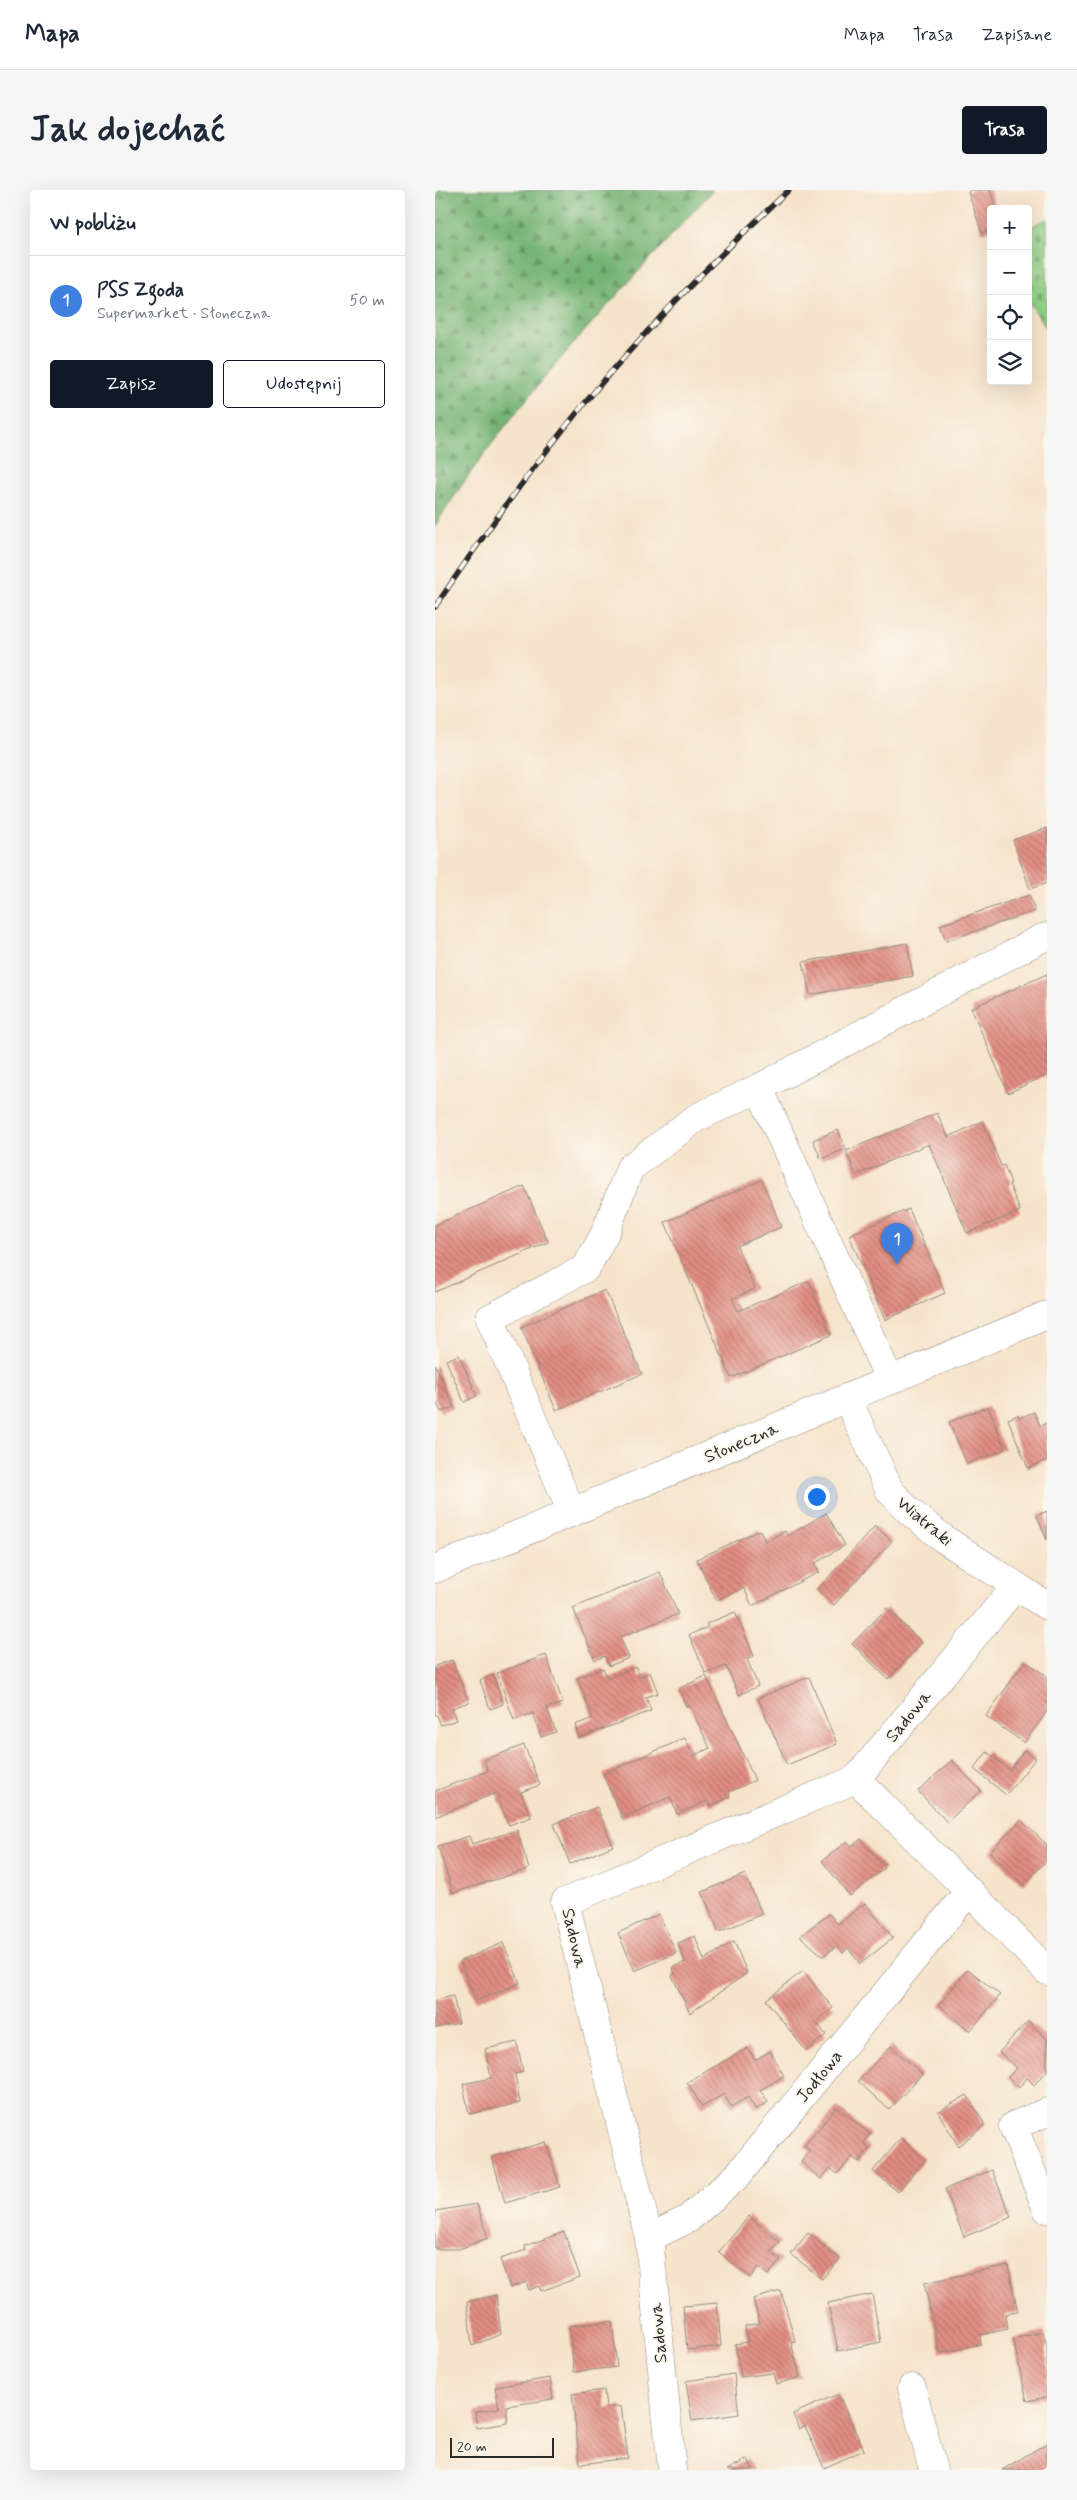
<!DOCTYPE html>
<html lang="pl">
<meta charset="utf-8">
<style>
:root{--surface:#fff;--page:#f6f6f7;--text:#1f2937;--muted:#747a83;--line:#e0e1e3;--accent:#111827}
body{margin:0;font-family:Mynerve,sans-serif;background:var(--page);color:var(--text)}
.controls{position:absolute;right:15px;top:15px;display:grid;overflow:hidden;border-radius:5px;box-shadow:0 5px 20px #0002}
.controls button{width:45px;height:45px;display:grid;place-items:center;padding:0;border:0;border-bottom:1px solid var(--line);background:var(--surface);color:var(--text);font:25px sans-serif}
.scale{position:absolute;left:15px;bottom:12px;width:104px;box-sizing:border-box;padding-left:5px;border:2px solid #2b2b2b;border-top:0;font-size:14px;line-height:18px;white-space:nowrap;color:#2b2b2b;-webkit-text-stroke:4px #fbf7ec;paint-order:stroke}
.you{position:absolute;left:381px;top:1306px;width:18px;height:18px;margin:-12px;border:4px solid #fff;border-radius:50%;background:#1a73e8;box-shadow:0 0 0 8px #1a73e833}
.badge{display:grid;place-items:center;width:32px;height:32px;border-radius:50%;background:var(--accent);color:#fff;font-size:16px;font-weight:700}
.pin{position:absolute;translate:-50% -41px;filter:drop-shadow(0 1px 2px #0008)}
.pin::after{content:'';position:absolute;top:26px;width:18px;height:15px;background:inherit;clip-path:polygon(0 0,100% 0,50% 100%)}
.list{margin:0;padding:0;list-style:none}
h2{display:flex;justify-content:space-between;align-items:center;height:65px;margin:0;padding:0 20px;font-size:21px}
h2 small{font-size:16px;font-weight:400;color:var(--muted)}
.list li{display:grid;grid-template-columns:32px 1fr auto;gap:15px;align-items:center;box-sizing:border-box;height:90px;padding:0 20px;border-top:1px solid var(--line)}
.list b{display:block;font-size:19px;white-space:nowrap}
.list p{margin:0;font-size:16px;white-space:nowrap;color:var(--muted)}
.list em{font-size:16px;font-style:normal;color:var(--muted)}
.actions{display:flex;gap:10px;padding:15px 20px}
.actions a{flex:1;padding:11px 0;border:1px solid var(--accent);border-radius:5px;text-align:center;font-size:18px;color:var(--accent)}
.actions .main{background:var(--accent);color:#fff}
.icon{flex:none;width:28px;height:28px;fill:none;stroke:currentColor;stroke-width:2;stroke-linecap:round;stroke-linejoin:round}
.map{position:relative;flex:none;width:612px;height:2280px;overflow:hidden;border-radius:5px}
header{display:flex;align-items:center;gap:30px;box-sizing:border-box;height:70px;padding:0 25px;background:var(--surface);border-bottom:1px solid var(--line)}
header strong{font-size:24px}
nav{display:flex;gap:28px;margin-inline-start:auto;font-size:18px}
.intro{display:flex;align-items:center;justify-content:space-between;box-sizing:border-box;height:120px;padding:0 30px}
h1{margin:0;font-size:35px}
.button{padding:12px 22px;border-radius:5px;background:var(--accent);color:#fff;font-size:18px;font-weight:700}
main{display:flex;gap:30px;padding:0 30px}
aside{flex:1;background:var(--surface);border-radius:5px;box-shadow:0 5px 20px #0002}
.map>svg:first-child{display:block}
</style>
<header>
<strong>Mapa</strong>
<nav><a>Mapa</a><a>Trasa</a><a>Zapisane</a></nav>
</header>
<div class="intro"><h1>Jak dojechać</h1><a class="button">Trasa</a></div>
<main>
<aside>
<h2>W pobliżu<small></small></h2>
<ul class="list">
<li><span class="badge" style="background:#3f7fe0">1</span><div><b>PSS Zgoda</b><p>Supermarket · Słoneczna</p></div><em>50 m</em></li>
</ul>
<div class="actions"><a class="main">Zapisz</a><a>Udostępnij</a></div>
</aside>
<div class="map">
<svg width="612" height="2280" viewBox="0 0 612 2280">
<defs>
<pattern id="forest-firs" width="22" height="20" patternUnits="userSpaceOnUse" patternTransform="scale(1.25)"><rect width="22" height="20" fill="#75b374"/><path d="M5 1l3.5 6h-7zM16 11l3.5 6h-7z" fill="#60925f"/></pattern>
<pattern id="cemetery-stones" width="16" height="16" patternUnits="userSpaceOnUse" patternTransform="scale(1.25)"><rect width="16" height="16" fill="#92d187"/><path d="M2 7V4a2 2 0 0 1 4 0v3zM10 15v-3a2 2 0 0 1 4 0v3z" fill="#77aa6f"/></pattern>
<pattern id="building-back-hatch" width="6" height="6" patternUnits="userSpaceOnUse" patternTransform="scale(1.25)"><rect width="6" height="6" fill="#e28e84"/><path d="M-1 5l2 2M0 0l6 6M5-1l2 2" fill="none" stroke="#b7746c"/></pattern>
</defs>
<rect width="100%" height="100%" fill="#fbf7ec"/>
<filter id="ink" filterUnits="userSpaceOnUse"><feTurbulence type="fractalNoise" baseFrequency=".02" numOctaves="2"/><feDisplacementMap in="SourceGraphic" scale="10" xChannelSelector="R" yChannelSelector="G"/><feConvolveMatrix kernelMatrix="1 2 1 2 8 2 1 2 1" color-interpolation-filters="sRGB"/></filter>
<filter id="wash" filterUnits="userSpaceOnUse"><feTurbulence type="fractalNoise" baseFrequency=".0096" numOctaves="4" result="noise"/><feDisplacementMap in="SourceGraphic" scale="20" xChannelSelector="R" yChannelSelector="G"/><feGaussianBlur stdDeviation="1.12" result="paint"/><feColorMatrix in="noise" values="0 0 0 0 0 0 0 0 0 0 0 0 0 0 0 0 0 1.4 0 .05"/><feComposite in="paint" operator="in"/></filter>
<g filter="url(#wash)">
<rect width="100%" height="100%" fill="#f6e3cb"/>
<path fill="url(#forest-firs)" stroke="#506f50" d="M0 0H278C181 107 77 213 0 336Z"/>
<path fill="url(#cemetery-stones)" stroke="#5e7e59" d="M612 29V139L593 110V38Z"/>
<g id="blocks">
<g fill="url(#building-back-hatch)">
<path d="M536 0H555L561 19H556V40L547 43 533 2Z"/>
<path d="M612 638V693L595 699 578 650Z"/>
<path d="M594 705 600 721 511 751 505 735Z"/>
<path d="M472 753 478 786 375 805 368 772Z"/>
<path d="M612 784V885L573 903 536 818Z"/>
<path d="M502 923 513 947 548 931 566 976 569 975 576 993 574 994 585 1021 532 1043 494 954 421 985 411 961Z"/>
<path d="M403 940 411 959 386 969 378 950Z"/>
<path d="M327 990 346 1037 302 1056 320 1099 297 1109 303 1121 374 1091 396 1145 296 1188 230 1032Z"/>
<path d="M89 996 113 1052 0 1102V1035Z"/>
<path d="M474 1019 510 1103 450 1130 414 1045Z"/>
<path d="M170 1100 207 1184 121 1220 86 1137Z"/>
<path d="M24 1165 42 1206 29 1212 11 1170Z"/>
<path d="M0 1174 19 1217 6 1222 0 1209Z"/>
<path d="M553 1216 570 1259 532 1274 514 1232Z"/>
<path d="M599 1222 605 1236 612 1233V1270L593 1278 573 1229 583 1225 584 1228Z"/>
<path d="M612 1321V1350L602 1326Z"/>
<path d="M391 1323 410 1355 379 1374 384 1382 317 1416 309 1398 281 1410 262 1369 325 1340 330 1352 350 1341 352 1346Z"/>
<path d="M440 1336 457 1351 399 1415 382 1400Z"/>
<path d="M225 1382 243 1424 185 1447 194 1468 174 1476 170 1466 160 1470 138 1418Z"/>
<path d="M452 1418 487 1453 453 1489 417 1454Z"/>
<path d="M300 1422 319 1466 312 1469 323 1496 304 1505 291 1476 271 1484 254 1445 273 1437 271 1434Z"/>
<path d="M111 1465 128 1513 112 1518 121 1542 106 1547 98 1523 79 1530 62 1483Z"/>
<path d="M17 1470 34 1512 17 1518 22 1530 6 1535 2 1525H0V1476Z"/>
<path d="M590 1471 612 1486V1521L589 1553 551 1526Z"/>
<path d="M201 1477 204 1487 215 1482 223 1503 211 1507 216 1521 144 1548 140 1535 158 1528 142 1488 168 1478 172 1488Z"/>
<path d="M58 1485 68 1514 55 1519 45 1490Z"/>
<path d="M271 1486 320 1590 294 1602 295 1607 275 1616 272 1611 242 1624 235 1607 187 1628 168 1584 250 1548 258 1566 275 1558 254 1515 251 1516 243 1499Z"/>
<path d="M374 1487 402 1554 352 1575 323 1508Z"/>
<path d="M89 1555 105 1595 86 1602 96 1627 74 1635 61 1603 0 1627V1601L53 1581 49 1570Z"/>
<path d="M589 1560 601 1568 571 1605 539 1579 552 1562 575 1580Z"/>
<path d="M517 1570 546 1601 512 1632 483 1601Z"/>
<path d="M162 1617 178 1656 135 1674 119 1634Z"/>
<path d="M586 1630 612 1655V1670L588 1695 555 1662Z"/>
<path d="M82 1640 94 1679 18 1703 3 1656 34 1646 37 1654Z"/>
<path d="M426 1649 450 1678 415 1706 387 1671 412 1651 417 1656Z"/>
<path d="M310 1684 327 1724 284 1742 267 1702Z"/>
<path d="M430 1713 458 1748 425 1774 413 1758 408 1763 402 1756 388 1766 365 1746 394 1724 403 1734Z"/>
<path d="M224 1724 241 1763 200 1781 183 1743Z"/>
<path d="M260 1746 269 1770 299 1751 312 1783 255 1823 237 1786 240 1784 238 1778 250 1772 243 1753Z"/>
<path d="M68 1753 85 1793 41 1811 25 1771Z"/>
<path d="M533 1779 565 1805 535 1841 504 1815Z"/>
<path d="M368 1781 398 1818 381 1832 391 1845 371 1861 331 1810Z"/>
<path d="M18 1806 24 1833 0 1838V1810Z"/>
<path d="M593 1831 612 1849V1881L599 1895 592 1888 584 1898 573 1887 582 1878 564 1862Z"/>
<path d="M82 1852 88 1882 80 1884 85 1913 34 1924 28 1894 56 1888 50 1859Z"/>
<path d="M456 1856 487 1884 454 1920 423 1891Z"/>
<path d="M313 1858 320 1870 335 1861 349 1886 325 1900 333 1912 321 1920 313 1907 296 1917 289 1904 267 1917 252 1892Z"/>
<path d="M532 1905 550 1935 523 1956 503 1922Z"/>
<path d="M402 1917 435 1944 429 1953 435 1958 424 1972 417 1967 402 1984 395 1978 386 1989 366 1972 375 1961 369 1956Z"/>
<path d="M466 1948 490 1969 463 2002 438 1981Z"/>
<path d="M111 1952 125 1997 70 2013 57 1967Z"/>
<path d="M557 1980 576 2027 529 2047 510 1999Z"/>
<path d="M42 2014 53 2048 24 2059H0V2021Z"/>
<path d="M314 2026 345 2052 336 2062 346 2070 333 2085 323 2077 315 2088 284 2062Z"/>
<path d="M129 2042 145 2087 106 2101 104 2096 94 2100 91 2092 75 2098 65 2069 91 2060 90 2056Z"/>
<path d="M373 2043 405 2069 387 2089 356 2064Z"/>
<path d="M573 2075 583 2122 570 2124 573 2139 545 2145 546 2154 505 2163 489 2093Z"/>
<path d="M346 2101 360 2151 356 2152 365 2187 341 2194 338 2183 306 2187 300 2154 313 2152 310 2136 325 2133 318 2109Z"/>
<path d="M437 2104 446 2152 403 2161 393 2113Z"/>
<path d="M61 2105 66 2144 37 2156 32 2112Z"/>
<path d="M282 2113 286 2156 252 2160 248 2116Z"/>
<path d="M177 2131 182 2177 139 2182 134 2136Z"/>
<path d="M608 2142 612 2156V2207L592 2211 578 2149Z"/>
<path d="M299 2184 304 2224 257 2231 251 2191Z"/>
<path d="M115 2188 118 2209 71 2216 73 2233 42 2238 40 2222 64 2218 60 2197Z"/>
<path d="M169 2200 171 2218 186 2216 193 2268 145 2274 137 2204Z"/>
<path d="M403 2204 429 2260 389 2278 370 2236 364 2239 358 2224Z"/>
<path d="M612 2253V2280H567Z"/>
<path d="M313 2269 318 2280H292Z"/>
</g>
</g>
</g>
<g filter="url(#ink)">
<use href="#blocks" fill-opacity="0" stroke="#90877b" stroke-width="1"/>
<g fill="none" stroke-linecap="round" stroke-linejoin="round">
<defs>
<g id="minor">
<path d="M324 898 455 1191"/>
<path d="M412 1208 455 1301 474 1321 509 1349 612 1416"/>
<path d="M137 1323 55 1128 151 1078 170 1043 195 978 261 928 324 898 607 748 612 747"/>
<path d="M0 1379 612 1125"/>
<path d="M534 1701 612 1781"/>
<path d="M612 1922 578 1936 612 2019"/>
<path d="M214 2048 253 2029 302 1986 534 1701 421 1589"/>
<path d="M477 2198 498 2280"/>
<path d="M237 2280 214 2048 130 1712 421 1589 580 1397"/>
</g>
</defs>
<use href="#minor" stroke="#90877b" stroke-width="29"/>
<use href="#minor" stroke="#fff" stroke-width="28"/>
<defs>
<path id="rail" d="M0 417C59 329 121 243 192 164 243 106 298 52 354 0"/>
</defs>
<use href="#rail" stroke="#2b2b2b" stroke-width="5.5"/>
<use href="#rail" stroke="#fbf7ec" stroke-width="4" stroke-dasharray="11" stroke-linecap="butt"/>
</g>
</g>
<g text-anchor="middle" stroke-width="4" stroke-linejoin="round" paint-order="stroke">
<g font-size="18" fill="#2b2b2b" stroke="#fbf7ec">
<text transform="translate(306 1252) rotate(-23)" y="6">Słoneczna</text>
<text transform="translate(490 1331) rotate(40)" y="6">Wiatraki</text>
<text transform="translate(473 1526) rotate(-51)" y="6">Sadowa</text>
<text transform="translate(140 1748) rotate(77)" y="6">Sadowa</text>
<text transform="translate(384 1886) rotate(-51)" y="6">Jodłowa</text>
<text transform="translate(223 2143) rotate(-95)" y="6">Sadowa</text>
</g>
</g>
</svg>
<div class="controls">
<button>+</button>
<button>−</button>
<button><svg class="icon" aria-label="locate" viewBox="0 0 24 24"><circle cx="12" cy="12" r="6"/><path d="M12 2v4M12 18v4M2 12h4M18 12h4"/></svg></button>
<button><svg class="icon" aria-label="layers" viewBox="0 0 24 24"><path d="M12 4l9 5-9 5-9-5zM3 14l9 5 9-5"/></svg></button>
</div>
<div class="scale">20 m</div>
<div class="you"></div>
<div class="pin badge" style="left:462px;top:1074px;background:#3f7fe0">1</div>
</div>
</main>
